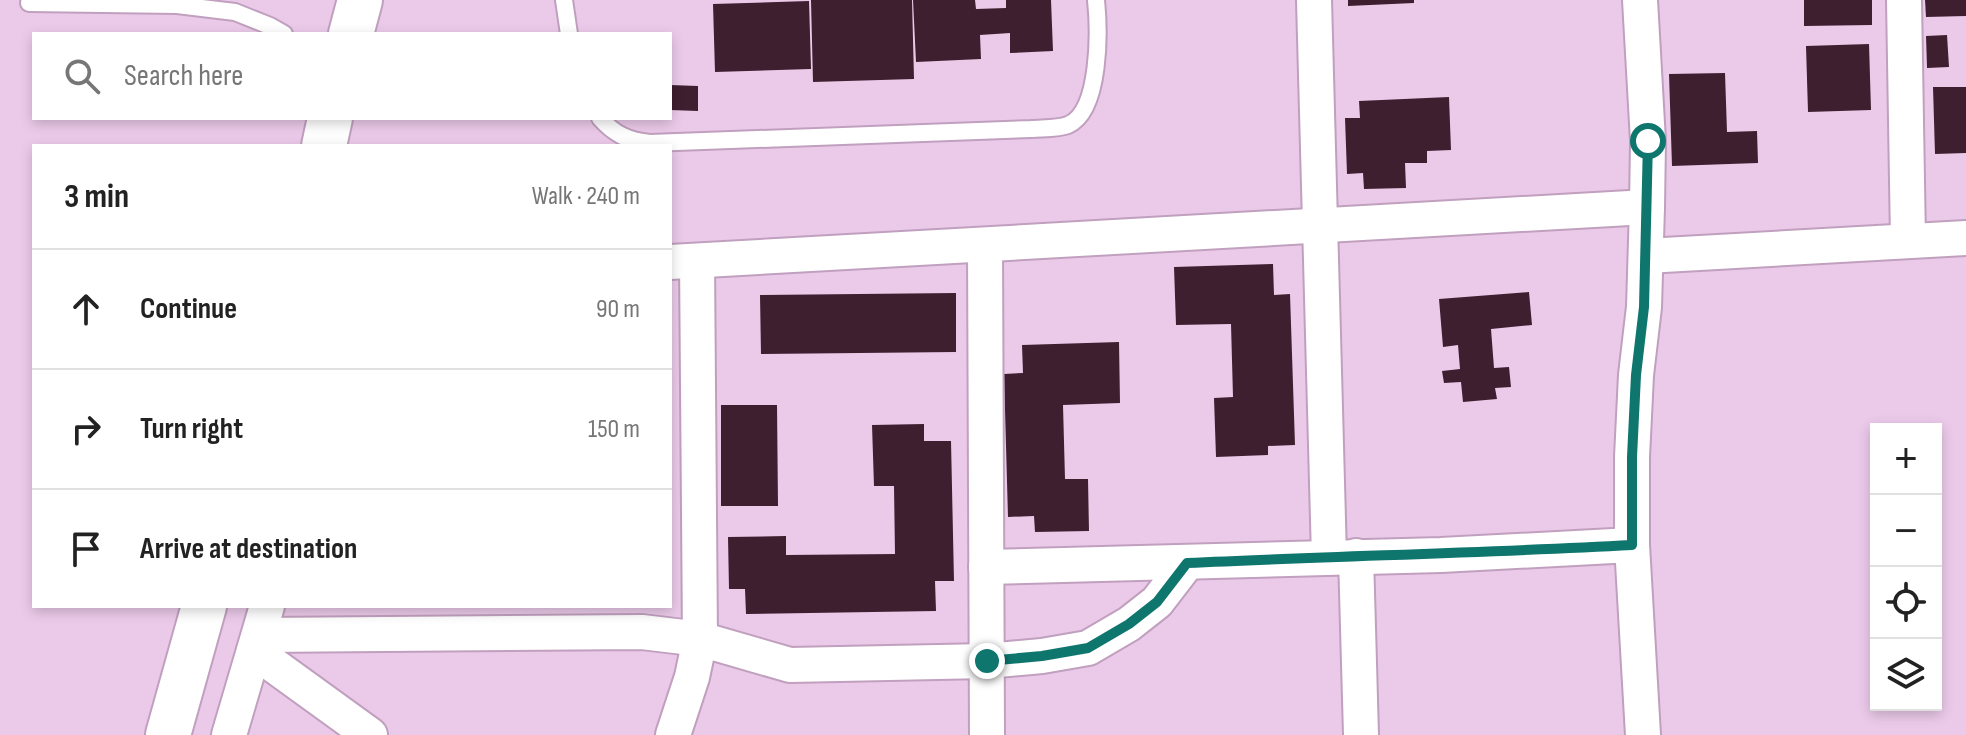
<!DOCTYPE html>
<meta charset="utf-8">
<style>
:root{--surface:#fff;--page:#f2f2f2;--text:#222;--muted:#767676;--line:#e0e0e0}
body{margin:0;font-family:"Sofia Sans Condensed",sans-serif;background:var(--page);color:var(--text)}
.controls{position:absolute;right:24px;bottom:24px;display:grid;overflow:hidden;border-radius:0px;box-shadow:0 4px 12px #0003}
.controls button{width:72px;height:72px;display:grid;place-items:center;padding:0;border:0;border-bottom:2px solid var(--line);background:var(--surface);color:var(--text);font:40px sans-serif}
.stop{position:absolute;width:24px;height:24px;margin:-18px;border:6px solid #0f766e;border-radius:50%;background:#fff}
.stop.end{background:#0f766e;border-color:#fff;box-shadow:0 2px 8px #0008}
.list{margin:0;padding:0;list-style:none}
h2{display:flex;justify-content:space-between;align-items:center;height:104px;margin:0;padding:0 32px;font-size:34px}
h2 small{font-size:26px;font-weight:400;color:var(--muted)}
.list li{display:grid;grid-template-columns:52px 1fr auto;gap:24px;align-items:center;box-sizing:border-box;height:120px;padding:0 32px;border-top:2px solid var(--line)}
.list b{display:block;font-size:30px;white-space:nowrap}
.list em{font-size:26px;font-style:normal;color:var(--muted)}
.icon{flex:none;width:44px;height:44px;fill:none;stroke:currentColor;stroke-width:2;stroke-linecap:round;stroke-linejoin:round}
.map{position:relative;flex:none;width:1966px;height:735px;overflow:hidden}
.search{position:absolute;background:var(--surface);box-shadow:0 4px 12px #0003;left:32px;top:32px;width:640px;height:88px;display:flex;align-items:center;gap:20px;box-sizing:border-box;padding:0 28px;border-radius:0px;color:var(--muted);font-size:30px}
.panel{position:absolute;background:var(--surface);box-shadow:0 4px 12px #0003;left:32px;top:144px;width:640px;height:464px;border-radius:0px}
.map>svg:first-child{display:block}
</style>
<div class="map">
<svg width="1966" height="735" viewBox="0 0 1966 735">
<rect width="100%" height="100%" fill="#ebcae9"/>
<g fill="#3e1f30">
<path d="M811 0H912L914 79 813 82Z"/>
<path d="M913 0H975L976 9 1006 8V0H1051L1053 51 1010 53V33L980 35 981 59 916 62Z"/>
<path d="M1348 0H1414V3L1348 6Z"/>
<path d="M1804 0H1872V25L1804 26Z"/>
<path d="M1925 0H1966V16L1926 17Z"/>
<path d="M809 1 811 69 715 72 713 4Z"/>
<path d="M1947 35 1949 67 1927 68 1926 36Z"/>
<path d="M1869 44 1871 110 1808 112 1806 46Z"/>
<path d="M1725 73 1727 132 1757 131 1758 163 1672 166 1669 74Z"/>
<path d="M670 85 698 86V111L670 110Z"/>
<path d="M1933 87H1966V153L1935 154Z"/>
<path d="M1449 97 1451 150 1427 151V163H1405L1406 188 1364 189 1363 173 1347 174 1345 118H1360L1359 101Z"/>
<path d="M1273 264 1274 295 1290 294 1295 445 1268 446V455L1216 457 1214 398 1233 397 1231 324 1176 325 1174 267Z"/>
<path d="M1529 292 1532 325 1491 329 1494 368 1509 367 1511 387 1495 388 1497 399 1463 402 1461 382 1444 383 1442 371 1460 369 1458 345 1443 347 1439 299Z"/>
<path d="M956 293V352L761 354 760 295Z"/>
<path d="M1119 342 1120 403 1063 405 1065 479H1088L1089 531 1035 532 1034 516 1008 517 1004 374 1023 373 1022 345Z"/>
<path d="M721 405H777L778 506H721Z"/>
<path d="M924 424V441H951L954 581H935L936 611 746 614 745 589H729L728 537 786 536V555L895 554 894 486H874L872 425Z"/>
</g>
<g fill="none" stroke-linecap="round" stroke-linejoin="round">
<defs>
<g id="lane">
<path d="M564 0 569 34"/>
<path d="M29 3 177 5 235 12 270 26 284 34"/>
<path d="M600 118C614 134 628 141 650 143L1031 129C1042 128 1058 129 1068 125 1101 111 1099 29 1096 0"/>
</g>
<g id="street">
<path d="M1314 0 1329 557"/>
<path d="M1640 0 1648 141 1647 207 1644 307 1636 375 1632 457V545L1643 735"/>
<path d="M1904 0 1908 241"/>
<path d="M985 245 987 735"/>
<path d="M1646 256 1966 238"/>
<path d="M670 262 1647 207"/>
<path d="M1356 556 1361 735"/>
<path d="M986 567 1441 555 1632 545"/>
<path d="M259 635 642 632 700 639 790 665 987 661 1042 656 1088 648 1129 624 1157 602 1187 563"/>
<path d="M254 651 370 735"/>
<path d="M229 735 267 606"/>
<path d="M673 735 692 677 700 639 697 261"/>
</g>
<g id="secondary">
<path d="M351 34 360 0"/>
<path d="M324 146 330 118"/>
<path d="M168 735 204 606"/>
</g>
</defs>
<use href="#lane" stroke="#c0a0be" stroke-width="20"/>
<use href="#street" stroke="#c0a0be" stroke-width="38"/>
<use href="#secondary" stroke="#c0a0be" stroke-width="48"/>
<use href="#lane" stroke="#fff" stroke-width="16"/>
<use href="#street" stroke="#fff" stroke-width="34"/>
<use href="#secondary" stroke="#fff" stroke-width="44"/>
</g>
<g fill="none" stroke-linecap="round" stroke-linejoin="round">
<path stroke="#0f766e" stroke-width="10" d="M987 661 1042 656 1088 648 1129 624 1157 602 1187 563C1336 556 1484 553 1632 545V457L1636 375 1644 307 1648 141"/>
</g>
</svg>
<div class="controls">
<button>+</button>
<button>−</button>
<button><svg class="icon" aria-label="locate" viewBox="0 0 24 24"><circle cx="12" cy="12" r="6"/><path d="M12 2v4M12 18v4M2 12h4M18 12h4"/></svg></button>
<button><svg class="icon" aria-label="layers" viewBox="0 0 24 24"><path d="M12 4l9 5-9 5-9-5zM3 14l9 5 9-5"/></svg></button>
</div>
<div class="stop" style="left:1648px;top:141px"></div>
<div class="stop end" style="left:987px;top:661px"></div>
<div class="search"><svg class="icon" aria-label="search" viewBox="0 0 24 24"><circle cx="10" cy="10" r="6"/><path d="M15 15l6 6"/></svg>Search here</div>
<section class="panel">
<h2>3 min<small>Walk · 240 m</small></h2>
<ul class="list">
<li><svg class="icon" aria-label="ahead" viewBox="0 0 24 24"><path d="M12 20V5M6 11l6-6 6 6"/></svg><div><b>Continue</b></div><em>90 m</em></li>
<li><svg class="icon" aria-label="right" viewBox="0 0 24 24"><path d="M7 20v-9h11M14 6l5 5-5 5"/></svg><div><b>Turn right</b></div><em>150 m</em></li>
<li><svg class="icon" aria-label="arrive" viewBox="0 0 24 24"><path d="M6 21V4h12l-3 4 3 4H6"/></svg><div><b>Arrive at destination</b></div></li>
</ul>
</section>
</div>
